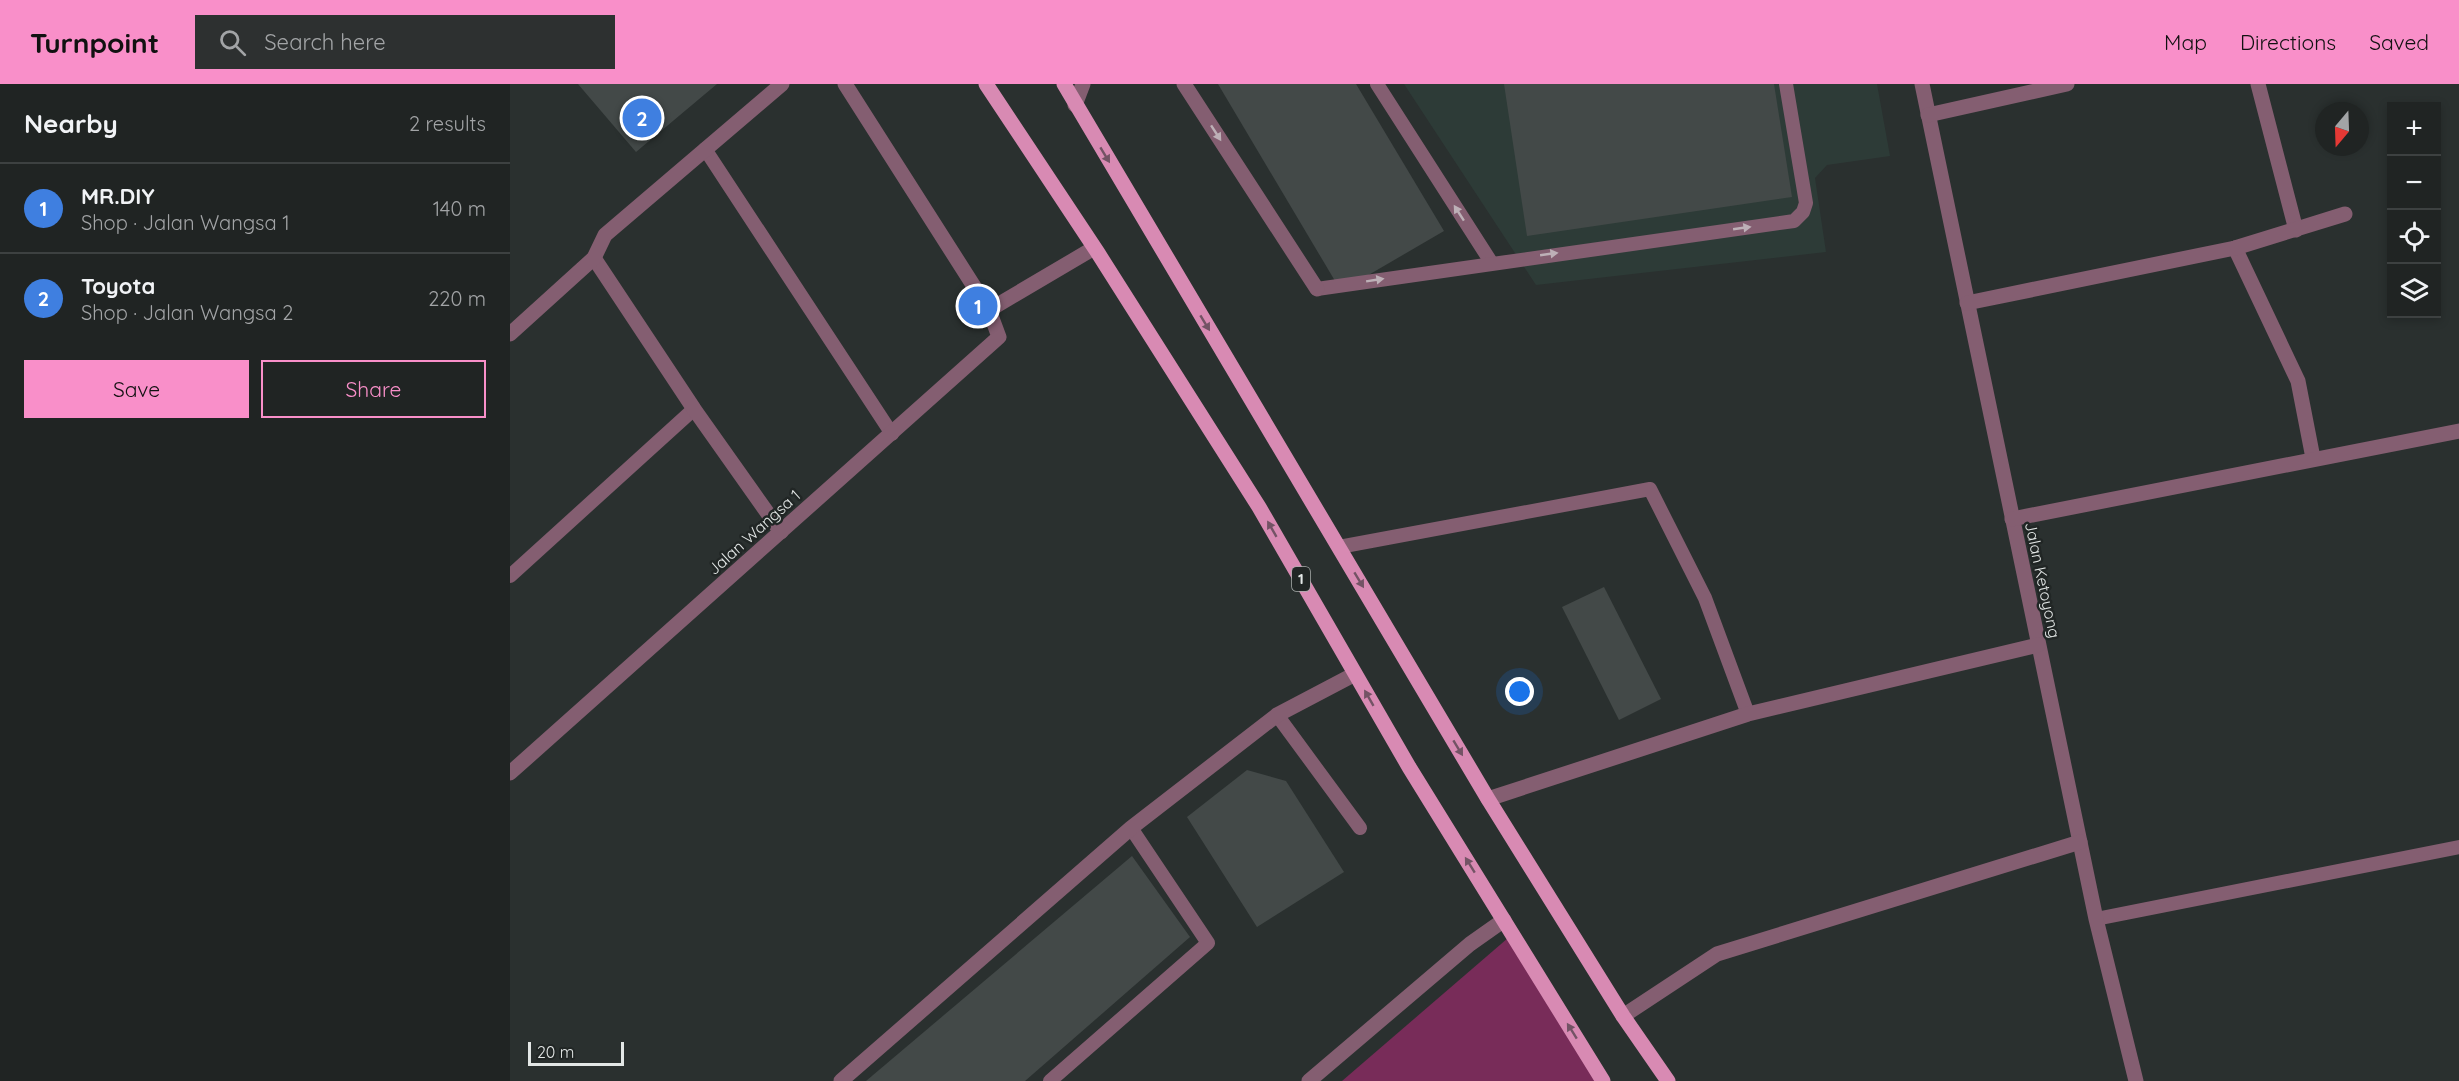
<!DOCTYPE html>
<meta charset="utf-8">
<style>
:root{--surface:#202423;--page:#2d3030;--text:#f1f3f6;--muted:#a2a4a6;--line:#3d4141;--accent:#f98fc9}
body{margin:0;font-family:Quicksand,sans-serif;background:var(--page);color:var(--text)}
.controls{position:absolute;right:18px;top:18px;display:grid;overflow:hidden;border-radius:0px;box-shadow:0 3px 9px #0003}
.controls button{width:54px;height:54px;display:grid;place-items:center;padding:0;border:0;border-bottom:2px solid var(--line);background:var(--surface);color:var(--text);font:30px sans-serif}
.compass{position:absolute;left:1805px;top:18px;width:54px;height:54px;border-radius:50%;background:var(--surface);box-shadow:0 3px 9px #0003;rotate:199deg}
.scale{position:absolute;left:18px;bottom:15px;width:96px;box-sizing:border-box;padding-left:6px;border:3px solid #e3e7e6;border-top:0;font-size:16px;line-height:21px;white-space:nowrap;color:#e3e7e6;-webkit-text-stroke:4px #212625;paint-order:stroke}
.you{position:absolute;left:1010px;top:608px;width:21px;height:21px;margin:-15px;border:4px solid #fff;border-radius:50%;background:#1a73e8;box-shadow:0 0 0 9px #1a73e833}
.badge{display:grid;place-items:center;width:39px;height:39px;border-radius:50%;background:var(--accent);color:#fff;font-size:20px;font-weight:700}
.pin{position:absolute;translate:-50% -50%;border:3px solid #fff;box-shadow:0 2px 6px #0006}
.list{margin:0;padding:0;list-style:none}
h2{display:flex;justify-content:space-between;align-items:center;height:78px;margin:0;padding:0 24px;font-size:26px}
h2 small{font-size:20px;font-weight:400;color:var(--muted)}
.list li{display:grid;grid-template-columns:39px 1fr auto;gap:18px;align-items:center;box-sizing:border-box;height:90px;padding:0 24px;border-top:2px solid var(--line)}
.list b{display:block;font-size:22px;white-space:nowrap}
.list p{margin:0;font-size:20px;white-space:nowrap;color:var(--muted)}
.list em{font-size:20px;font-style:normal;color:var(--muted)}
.actions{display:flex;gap:12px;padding:18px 24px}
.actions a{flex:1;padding:14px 0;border:2px solid var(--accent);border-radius:0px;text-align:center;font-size:21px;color:var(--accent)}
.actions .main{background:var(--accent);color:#111}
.icon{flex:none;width:33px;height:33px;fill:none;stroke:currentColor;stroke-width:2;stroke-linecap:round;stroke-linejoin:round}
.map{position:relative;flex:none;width:1949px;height:997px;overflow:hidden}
header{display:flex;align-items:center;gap:36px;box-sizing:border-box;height:84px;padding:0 30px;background:var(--accent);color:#111}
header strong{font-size:28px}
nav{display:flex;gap:33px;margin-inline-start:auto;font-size:21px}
.search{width:420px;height:54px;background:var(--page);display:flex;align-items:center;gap:15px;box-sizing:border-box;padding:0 21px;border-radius:0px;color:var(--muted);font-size:22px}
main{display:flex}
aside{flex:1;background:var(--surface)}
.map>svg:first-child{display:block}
</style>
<header>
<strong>Turnpoint</strong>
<div class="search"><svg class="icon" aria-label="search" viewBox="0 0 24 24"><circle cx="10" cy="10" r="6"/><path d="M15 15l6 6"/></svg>Search here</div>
<nav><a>Map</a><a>Directions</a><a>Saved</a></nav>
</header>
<main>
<aside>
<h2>Nearby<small>2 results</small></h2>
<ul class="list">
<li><span class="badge" style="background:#3f7fe0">1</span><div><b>MR.DIY</b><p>Shop · Jalan Wangsa 1</p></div><em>140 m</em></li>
<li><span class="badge" style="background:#3f7fe0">2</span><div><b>Toyota</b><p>Shop · Jalan Wangsa 2</p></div><em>220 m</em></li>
</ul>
<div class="actions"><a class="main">Save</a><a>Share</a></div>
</aside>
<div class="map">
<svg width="1949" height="997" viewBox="0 0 1949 997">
<rect width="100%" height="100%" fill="#2a302f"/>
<path fill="#2d3b37" d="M894 0H1367L1380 72 1317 81 1305 94 1316 168 1026 201Z"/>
<path fill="#782c59" d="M998 854 1088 997H832Z"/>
<g fill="#434948">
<path d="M68 0H207L126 68Z"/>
<path d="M708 0H846L934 147 831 207Z"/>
<path d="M994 0H1264L1282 113 1017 152Z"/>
<path d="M1094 503 1151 615 1109 636 1052 523Z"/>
<path d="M737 686 776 697 834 788 747 843 677 733Z"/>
<path d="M622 772 680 853 515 997H356Z"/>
</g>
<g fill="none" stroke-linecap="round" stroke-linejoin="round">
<g stroke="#845e71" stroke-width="14">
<path d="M867 0 981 178"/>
<path d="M195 65 382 350"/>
<path d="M807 205 1284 137 1293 128 1296 119 1276 0"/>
<path d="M829 463 1140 405 1195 514 1238 630"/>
<path d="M0 492 184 325"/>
<path d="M767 631 850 744"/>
<path d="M1586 835 1949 763"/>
<path d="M540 997 698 859 621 744"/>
</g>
<g stroke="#845e71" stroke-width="15">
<path d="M674 0 807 205"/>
<path d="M1412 0 1586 835 1626 997"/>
<path d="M1748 0 1786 146"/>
<path d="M1418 31 1557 0"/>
<path d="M1725 164 1788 297 1803 374"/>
<path d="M84 174 184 325 271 448"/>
<path d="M1457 219 1725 164 1835 130"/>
<path d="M479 226 584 164"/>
<path d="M0 250 84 174 95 151 272 0"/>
<path d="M1502 435 1949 347"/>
<path d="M0 689 489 253 479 226 335 0"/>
<path d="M978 715 1238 630 1528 561"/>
<path d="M1113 932 1207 870 1570 758"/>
<path d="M331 997 621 744 767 631 845 590"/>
<path d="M799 997 960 860 994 836"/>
</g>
<path stroke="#845e71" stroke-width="15" d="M565 21 573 0"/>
<g stroke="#d88ab3" stroke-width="15">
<path d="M476 0 588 169 749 423 899 683 1093 997"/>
<path d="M554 0 978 715 1113 932 1158 997"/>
</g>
</g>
<defs><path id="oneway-solid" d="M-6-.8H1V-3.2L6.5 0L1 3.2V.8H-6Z" transform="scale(1.5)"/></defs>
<g fill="#bdb0b7">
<use href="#oneway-solid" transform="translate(706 49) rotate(57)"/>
<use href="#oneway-solid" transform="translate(949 129) rotate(-123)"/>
<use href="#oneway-solid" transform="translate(1232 144) rotate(-8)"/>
<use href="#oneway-solid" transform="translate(1039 170) rotate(-8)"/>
<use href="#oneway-solid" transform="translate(865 196) rotate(-9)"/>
</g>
<g fill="#735365">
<use href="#oneway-solid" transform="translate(595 71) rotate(59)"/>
<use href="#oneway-solid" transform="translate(695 239) rotate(59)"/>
<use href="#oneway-solid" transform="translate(762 445) rotate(-120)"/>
<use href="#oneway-solid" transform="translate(849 496) rotate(59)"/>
<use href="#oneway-solid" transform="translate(859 614) rotate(-120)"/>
<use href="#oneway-solid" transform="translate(948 664) rotate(59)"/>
<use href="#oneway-solid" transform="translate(960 781) rotate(-122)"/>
<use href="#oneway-solid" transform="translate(1062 947) rotate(-122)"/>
</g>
<g text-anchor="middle" stroke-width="5" stroke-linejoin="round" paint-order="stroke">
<rect fill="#212625" stroke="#a9adac" stroke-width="1.5" x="782" y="483" width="18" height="24" rx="4.5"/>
<g font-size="15" font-weight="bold" fill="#e3e7e6">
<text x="791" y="500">1</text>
</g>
<g font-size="16" fill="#e3e7e6" stroke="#212625">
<text transform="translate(244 448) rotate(-42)" y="6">Jalan Wangsa 1</text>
<text transform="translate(1533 496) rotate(78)" y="6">Jalan Ketoyong</text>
</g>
</g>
</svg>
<div class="controls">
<button>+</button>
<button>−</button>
<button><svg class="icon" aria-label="locate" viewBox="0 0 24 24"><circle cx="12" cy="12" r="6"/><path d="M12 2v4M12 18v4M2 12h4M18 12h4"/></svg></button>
<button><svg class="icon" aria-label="layers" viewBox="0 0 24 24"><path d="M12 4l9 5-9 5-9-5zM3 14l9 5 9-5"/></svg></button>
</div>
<svg class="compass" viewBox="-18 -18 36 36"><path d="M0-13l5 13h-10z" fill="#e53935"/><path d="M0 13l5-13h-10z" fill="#a2a4a6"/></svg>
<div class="scale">20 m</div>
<div class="you"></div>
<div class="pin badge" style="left:468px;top:222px;background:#3f7fe0">1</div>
<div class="pin badge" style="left:132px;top:34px;background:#3f7fe0">2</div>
</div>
</main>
